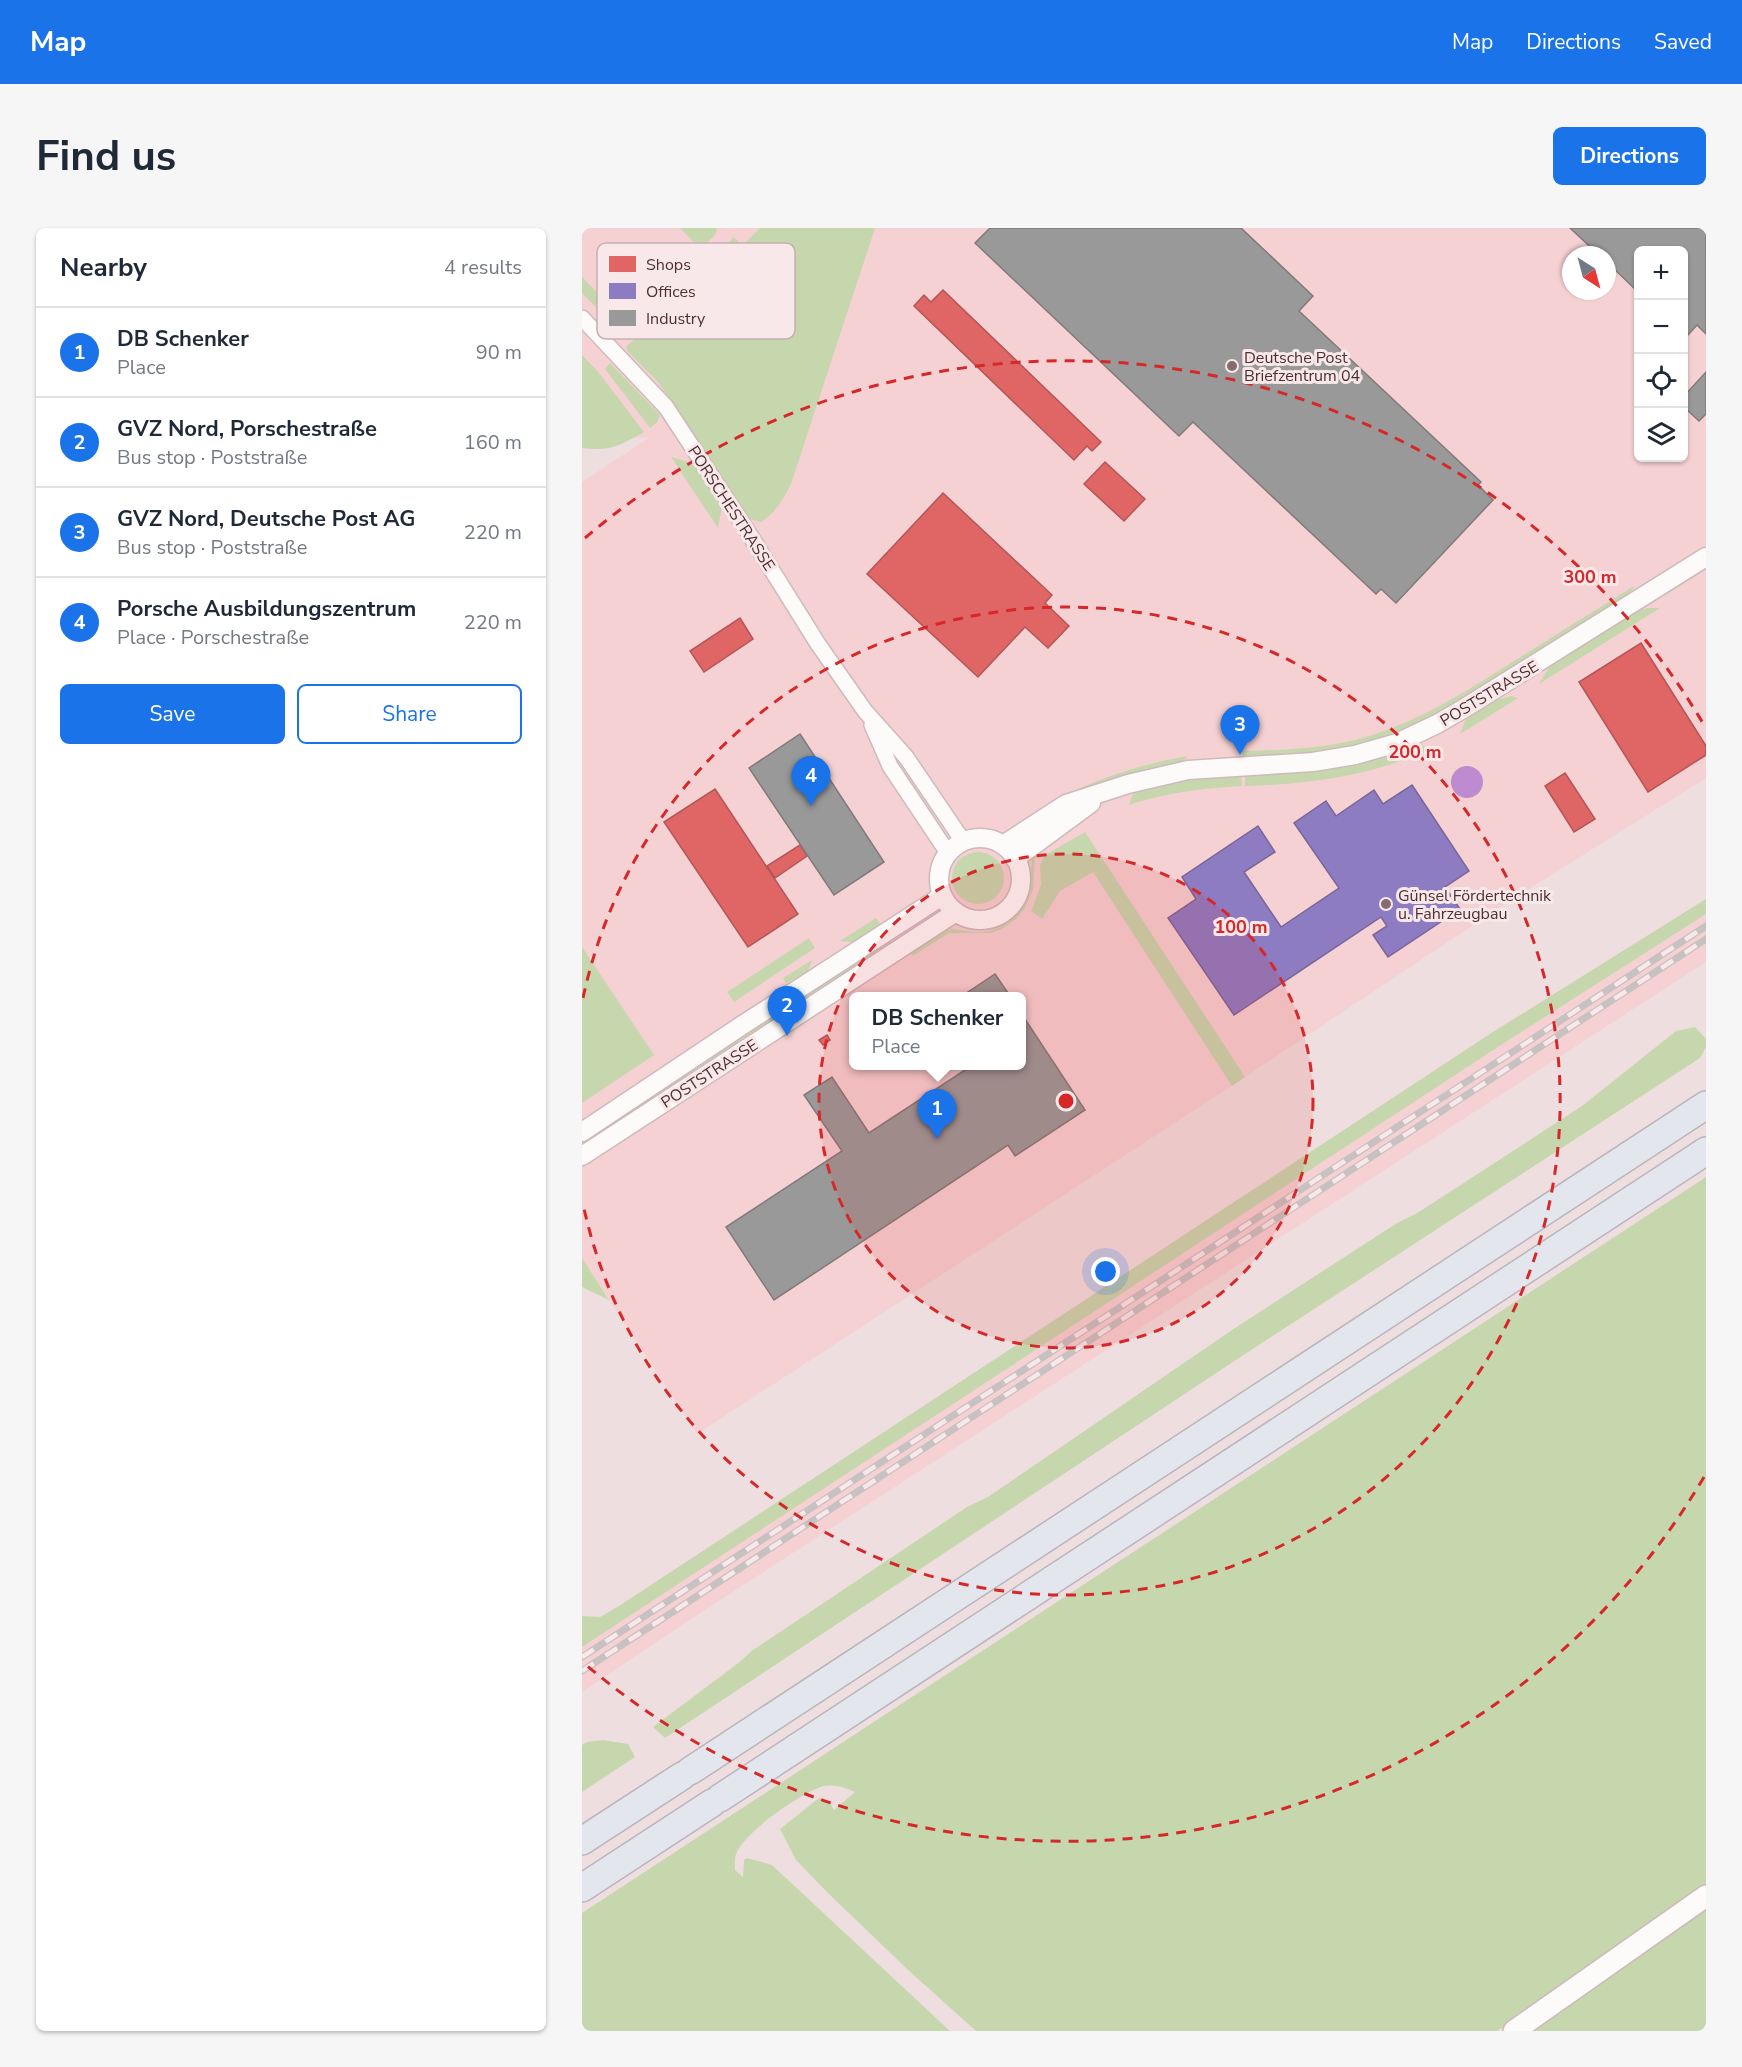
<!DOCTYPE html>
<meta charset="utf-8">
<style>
:root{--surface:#fff;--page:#f6f6f7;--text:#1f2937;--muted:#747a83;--line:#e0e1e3;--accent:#1a73e8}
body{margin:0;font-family:"Nunito Sans",sans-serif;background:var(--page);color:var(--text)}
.controls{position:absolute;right:18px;top:18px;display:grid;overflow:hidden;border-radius:9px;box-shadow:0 2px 4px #0004}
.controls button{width:54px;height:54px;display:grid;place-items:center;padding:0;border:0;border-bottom:2px solid var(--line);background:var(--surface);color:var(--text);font:30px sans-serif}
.compass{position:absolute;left:980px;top:18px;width:54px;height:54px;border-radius:50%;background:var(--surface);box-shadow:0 2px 4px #0004;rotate:144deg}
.you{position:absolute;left:524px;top:1044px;width:21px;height:21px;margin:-15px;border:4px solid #fff;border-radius:50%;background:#1a73e8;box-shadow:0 0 0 9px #1a73e833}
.badge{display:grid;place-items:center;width:39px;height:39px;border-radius:50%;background:var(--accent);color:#fff;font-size:20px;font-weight:700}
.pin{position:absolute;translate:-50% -50px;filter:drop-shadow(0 2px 3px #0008)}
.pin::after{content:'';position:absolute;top:32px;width:21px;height:18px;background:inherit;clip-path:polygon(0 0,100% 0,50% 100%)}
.popup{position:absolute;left:267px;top:764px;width:177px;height:78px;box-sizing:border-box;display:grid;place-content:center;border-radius:9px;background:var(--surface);filter:drop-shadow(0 2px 4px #0005);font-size:20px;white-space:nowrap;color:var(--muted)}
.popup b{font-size:22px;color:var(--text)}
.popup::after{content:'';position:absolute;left:50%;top:100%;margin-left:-12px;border:12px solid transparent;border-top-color:var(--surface)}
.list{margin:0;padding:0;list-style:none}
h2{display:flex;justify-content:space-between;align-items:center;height:78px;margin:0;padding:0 24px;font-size:26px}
h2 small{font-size:20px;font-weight:400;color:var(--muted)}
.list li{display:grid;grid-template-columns:39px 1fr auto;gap:18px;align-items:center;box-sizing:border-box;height:90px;padding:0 24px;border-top:2px solid var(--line)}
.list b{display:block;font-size:22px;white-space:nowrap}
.list p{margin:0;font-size:20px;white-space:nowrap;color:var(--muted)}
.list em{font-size:20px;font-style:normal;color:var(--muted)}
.actions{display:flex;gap:12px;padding:18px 24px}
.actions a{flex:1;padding:14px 0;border:2px solid var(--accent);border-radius:9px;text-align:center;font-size:21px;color:var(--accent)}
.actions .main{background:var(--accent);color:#fff}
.icon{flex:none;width:33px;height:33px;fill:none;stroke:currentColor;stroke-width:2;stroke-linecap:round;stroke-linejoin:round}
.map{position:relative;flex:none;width:1124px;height:1803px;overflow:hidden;border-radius:9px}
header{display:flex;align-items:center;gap:36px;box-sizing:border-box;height:84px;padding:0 30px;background:var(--accent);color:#fff}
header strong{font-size:28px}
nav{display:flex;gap:33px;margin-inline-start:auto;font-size:21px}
.intro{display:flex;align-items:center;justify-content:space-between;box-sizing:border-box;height:144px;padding:0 36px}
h1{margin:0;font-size:42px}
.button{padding:15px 27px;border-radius:9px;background:var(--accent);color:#fff;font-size:21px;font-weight:700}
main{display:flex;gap:36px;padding:0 36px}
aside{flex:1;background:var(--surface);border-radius:9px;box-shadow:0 2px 4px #0004}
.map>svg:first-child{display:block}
</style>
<header>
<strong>Map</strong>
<nav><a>Map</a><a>Directions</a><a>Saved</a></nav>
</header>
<div class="intro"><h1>Find us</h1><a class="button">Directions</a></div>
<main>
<aside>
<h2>Nearby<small>4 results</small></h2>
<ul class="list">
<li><span class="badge">1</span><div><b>DB Schenker</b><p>Place</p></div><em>90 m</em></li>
<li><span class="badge">2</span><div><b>GVZ Nord, Porschestraße</b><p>Bus stop · Poststraße</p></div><em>160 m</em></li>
<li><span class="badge">3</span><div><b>GVZ Nord, Deutsche Post AG</b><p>Bus stop · Poststraße</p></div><em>220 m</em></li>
<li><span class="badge">4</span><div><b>Porsche Ausbildungszentrum</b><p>Place · Porschestraße</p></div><em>220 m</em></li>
</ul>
<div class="actions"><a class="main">Save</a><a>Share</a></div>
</aside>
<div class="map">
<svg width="1124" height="1803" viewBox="0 0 1124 1803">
<rect width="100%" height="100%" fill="#efdedf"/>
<g fill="#f5d1d3" fill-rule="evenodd">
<path d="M0 0H1124V550L923 676 663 849 115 1206 0 1030V254L68 209 9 212 0 204ZM1056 22H1102V230H1056ZM989 27H1025V63H989ZM271 768H439V838H271Z"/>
<path d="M1124 671V734L112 1389 0 1464V1403L911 804Z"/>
</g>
<g fill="#c6d7ae">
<path d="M98 0H134L135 1 133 7 118 21Z"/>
<path d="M178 0H293L209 256C202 271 193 285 179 294L168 291 77 155 46 124 44 119 56 108 53 104 152 9 160 18Z"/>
<path d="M0 49 40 90 34 96H30L0 65Z"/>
<path d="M0 127 17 145 62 204C39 217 28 224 0 220Z"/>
<path d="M28 135 78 187 75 194 68 200 23 141Z"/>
<path d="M89 229 111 235 140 279 136 300Z"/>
<path d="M1052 358 1048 366C1011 390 973 413 936 437 884 470 833 502 773 517 736 527 699 528 660 529V523C698 522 736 521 773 512 832 497 881 465 932 433 972 408 1012 383 1052 358Z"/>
<path d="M1065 380H1078L957 456 967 439 1054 384Z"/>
<path d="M930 468 936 470 878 506 884 491 914 472Z"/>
<path d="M834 516 852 520C788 548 732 556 663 558V547C729 545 773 539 834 516Z"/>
<path d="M606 528 600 534 536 550 474 572C516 550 559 536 606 528Z"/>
<path d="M659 547 660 558C621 560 583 565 547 577L551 566C587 555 622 549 659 547Z"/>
<path d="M480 602 482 607 472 612 453 629 451 662 443 680 434 691 420 701 409 705H367L331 728 328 724C339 717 351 705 363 702 373 699 381 703 391 704 415 706 437 691 446 669 451 656 447 642 451 628Z"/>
<path d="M503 604 663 849 650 858 511 644 478 663 460 691 449 683 459 657 458 637 463 627Z"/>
<circle cx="396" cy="650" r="26"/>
<path d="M1124 671V686L922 815 0 1419V1388L18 1389 37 1378 911 804Z"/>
<path d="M294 690 301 701 279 715 258 713Z"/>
<path d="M305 709 310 715 0 918V909Z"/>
<path d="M227 710 233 720 152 774 145 764Z"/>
<path d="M0 719 72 827 0 875Z"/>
<path d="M230 732 226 744 204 755 201 750Z"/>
<path d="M1113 799 1124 811V819L1118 830 663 1126 83 1510 71 1499 155 1436 171 1422 385 1279 406 1269 653 1100 815 995 837 984 1000 878 1094 803Z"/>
<path d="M1124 949V1656L915 1803H394L325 1741 246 1665 214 1632 198 1601 237 1570 248 1575 252 1582 273 1564C265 1560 252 1556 242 1558 220 1564 164 1603 155 1624 152 1629 153 1636 153 1642L161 1649 162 1632 165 1630 190 1637 368 1803H0V1685Z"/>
<path d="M0 1030 27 1072 0 1059Z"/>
<path d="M21 1512 46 1516 53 1529 0 1564V1517L5 1514Z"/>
<path d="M1124 1678V1803H945Z"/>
</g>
<circle fill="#be8bd0" cx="885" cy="554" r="16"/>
<g fill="#e06666" stroke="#b45656" stroke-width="1.5">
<path d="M361 62 519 214 510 223 505 218 492 232 332 78 342 67 349 74Z"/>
<path d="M523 234 563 271 542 293 502 256Z"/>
<path d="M361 265 470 367 463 375 487 398 466 420 443 399 396 449 285 346Z"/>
<path d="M158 390 171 411 122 444 108 423Z"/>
<path d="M1059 415 1124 518V527L1066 564 997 454Z"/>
<path d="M983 545 1013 591 992 604 963 558Z"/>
<path d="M133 561 216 686 166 719 82 594Z"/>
<path d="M218 617 225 628 193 650 185 638Z"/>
<path d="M245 807 248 812 241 817 237 812Z"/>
</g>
<path fill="#8e7cc3" stroke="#7a6598" stroke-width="1.5" d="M830 557 887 643 863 659 878 681 806 729 791 707 805 698 799 689 652 787 586 690 614 671 600 649 676 598 693 624 662 644 699 699 757 660 712 595 744 573 754 588 792 562 801 576Z"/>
<g fill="#999" stroke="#82797a" stroke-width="1.5">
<path d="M408 0H659L731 68 717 83 899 254 896 257 911 272 814 375 799 361 794 366 611 194 597 208 393 15Z"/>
<path d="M988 0H1124V106L1115 97 1104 109 1102 106V22H1056V64L1025 34V27H1017Z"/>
<path d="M1124 144V186L1117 193 1102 179V168Z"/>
<path d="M218 506 302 634 252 667 167 540Z"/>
<path d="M413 746 428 768H380Z"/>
<path d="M439 785 503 882 433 928 426 917 192 1072 144 999 260 923 222 867 250 849 287 905 389 838H439Z"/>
</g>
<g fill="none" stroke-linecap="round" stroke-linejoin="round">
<defs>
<g id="minor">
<path d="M0 90 84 179 166 304 236 416 283 483 324 529 381 613"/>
<path d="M290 497 308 538 366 625"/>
</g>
<g id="tertiary">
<circle cx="398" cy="651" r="41"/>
<path d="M421 617 484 576 546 556 606 542 731 534 773 527 815 515 855 496 881 481 1124 329"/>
<path d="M433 631 509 575"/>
<path d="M0 904 159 798 360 668"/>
<path d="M0 928 374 684"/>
</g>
<path id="secondary" d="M932 1803 1124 1668"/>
<g id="motorway">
<path d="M108 1543 1124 877"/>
<path d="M138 1570 1124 923"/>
<path d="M0 1613 100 1548"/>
<path d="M0 1660 130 1575"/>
</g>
</defs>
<use href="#minor" stroke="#ceb9bb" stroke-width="18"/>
<use href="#tertiary" stroke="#ceb9bb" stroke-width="21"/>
<use href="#secondary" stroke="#ceb9bb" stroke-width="24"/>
<use href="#motorway" stroke="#b9b5bc" stroke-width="30"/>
<use href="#minor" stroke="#fdfafa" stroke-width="15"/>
<use href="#tertiary" stroke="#fdfafa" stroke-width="18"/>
<use href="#secondary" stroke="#fdfafa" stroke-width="21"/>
<use href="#motorway" stroke="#e3e6ed" stroke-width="27"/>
<defs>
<g id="rail">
<path d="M0 1429 1124 698"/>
<path d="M0 1443 1124 711"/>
</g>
</defs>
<use href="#rail" stroke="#c7c1c1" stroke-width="7"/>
<use href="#rail" stroke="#f9e8e9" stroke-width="4.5" stroke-dasharray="14" stroke-linecap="butt"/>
</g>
<circle cx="484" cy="873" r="247" fill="#d62828" fill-opacity=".12"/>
<g fill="none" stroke="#d62828" stroke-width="3" stroke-dasharray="10 8">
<circle cx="484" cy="873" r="247"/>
<path d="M1 770A494 494 0 1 1 1 976"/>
<path d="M1122 1249A741 741 0 0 1 3 1436M3 310A741 741 0 0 1 1122 497"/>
</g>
<g fill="#866c6f" stroke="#f9e8e9" stroke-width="2">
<circle cx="650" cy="138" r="6"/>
<circle cx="804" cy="676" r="6"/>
</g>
<g text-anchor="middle" stroke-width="6" stroke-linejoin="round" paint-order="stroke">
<g font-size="16" fill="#4d2f32" stroke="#f9e8e9" text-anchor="start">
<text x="662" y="135">Deutsche Post<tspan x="662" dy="18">Briefzentrum 04</tspan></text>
<text x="816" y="673">Günsel Fördertechnik<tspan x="816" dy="18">u. Fahrzeugbau</tspan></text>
</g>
<g font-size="16" fill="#4d2f32" stroke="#f9e8e9">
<text transform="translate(150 280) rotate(57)" y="6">PORSCHESTRASSE</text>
<text transform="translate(907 465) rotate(-31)" y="6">POSTSTRASSE</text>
<text transform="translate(127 845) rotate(-33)" y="6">POSTSTRASSE</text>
</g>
</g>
<rect x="15" y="15" width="198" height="96" rx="9" fill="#f9e8e9" stroke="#c5b0b2" stroke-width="1.5"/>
<rect x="27" y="28" width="27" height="16" fill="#e06666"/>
<rect x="27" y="55" width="27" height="16" fill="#8e7cc3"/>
<rect x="27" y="82" width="27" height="16" fill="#999"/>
<g font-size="16" fill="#4d2f32">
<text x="64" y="42">Shops</text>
<text x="64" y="69">Offices</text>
<text x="64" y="96">Industry</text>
</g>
<circle cx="484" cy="873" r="9" fill="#d62828" stroke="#f9e8e9" stroke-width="3"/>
<g font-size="18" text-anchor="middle" font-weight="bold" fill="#d62828" stroke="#f9e8e9" stroke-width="6" stroke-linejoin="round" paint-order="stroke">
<text x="1008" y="355">300 m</text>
<text x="833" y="530">200 m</text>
<text x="659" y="705">100 m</text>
</g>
</svg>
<div class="controls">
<button>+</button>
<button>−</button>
<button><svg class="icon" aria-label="locate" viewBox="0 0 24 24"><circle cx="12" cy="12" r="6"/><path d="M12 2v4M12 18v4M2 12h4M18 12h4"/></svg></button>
<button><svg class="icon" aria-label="layers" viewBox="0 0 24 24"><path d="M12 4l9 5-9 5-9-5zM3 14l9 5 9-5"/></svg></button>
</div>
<svg class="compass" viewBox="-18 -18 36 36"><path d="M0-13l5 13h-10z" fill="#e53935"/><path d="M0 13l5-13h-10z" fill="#747a83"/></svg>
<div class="you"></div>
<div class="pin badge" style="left:355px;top:911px">1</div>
<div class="popup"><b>DB Schenker</b>Place</div>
<div class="pin badge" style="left:205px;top:808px">2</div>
<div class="pin badge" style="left:658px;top:527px">3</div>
<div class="pin badge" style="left:229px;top:578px">4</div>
</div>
</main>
